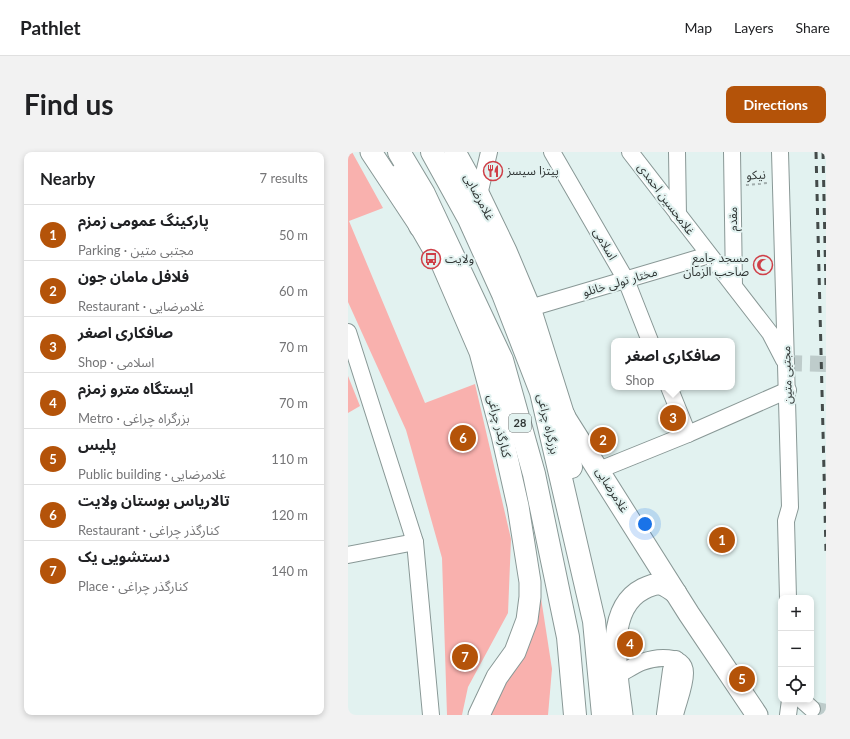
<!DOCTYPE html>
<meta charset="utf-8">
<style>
:root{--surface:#fff;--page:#f2f2f2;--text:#202124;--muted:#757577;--line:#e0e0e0;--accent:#b45309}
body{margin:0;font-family:Lato,"Noto Sans Arabic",sans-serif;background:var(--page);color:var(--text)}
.controls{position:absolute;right:12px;bottom:12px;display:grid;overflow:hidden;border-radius:8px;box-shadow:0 2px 6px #0003}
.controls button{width:36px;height:36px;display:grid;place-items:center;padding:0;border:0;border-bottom:1px solid var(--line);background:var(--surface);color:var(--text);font:20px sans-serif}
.you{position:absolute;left:297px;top:372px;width:14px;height:14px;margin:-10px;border:3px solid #fff;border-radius:50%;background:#1a73e8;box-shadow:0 0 0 6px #1a73e833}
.badge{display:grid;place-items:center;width:26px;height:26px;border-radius:50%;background:var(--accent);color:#fff;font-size:13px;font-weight:700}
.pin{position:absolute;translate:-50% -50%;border:2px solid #fff;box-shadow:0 1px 4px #0006}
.popup{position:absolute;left:263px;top:186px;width:124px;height:52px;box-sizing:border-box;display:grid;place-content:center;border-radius:8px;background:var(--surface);filter:drop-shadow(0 1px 3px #0005);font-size:13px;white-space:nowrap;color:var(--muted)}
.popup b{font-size:15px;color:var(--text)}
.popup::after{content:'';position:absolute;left:50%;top:100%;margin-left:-8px;border:8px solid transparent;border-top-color:var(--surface)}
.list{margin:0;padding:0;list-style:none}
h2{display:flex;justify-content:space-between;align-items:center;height:52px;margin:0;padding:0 16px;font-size:17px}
h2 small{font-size:13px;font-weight:400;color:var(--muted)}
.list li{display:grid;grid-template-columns:26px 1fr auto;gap:12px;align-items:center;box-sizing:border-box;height:56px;padding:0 16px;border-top:1px solid var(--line)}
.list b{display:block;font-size:15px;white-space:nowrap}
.list p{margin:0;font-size:13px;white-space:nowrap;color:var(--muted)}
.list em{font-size:13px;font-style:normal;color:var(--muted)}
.icon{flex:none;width:22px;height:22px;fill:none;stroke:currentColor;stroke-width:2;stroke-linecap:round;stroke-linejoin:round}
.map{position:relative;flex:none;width:478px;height:563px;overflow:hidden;border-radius:8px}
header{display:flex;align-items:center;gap:24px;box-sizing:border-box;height:56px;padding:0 20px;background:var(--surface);border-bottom:1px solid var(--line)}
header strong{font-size:19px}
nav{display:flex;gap:22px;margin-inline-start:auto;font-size:14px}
.intro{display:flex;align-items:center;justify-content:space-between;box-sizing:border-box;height:96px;padding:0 24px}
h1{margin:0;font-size:28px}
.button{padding:10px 18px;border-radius:8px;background:var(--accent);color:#fff;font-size:14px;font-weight:700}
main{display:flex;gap:24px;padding:0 24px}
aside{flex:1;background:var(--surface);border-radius:8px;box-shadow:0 2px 6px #0003}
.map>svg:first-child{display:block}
</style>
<header>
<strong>Pathlet</strong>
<nav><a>Map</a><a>Layers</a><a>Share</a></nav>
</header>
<div class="intro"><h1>Find us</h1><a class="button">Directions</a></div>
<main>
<aside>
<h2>Nearby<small>7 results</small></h2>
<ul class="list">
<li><span class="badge">1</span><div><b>پارکینگ عمومی زمزم</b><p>Parking · مجتبی متین</p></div><em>50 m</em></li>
<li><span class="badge">2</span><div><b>فلافل مامان جون</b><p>Restaurant · غلامرضایی</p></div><em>60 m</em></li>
<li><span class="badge">3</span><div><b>صافکاری اصغر</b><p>Shop · اسلامی</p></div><em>70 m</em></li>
<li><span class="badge">4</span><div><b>ایستگاه مترو زمزم</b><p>Metro · بزرگراه چراغی</p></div><em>70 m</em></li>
<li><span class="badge">5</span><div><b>پلیس</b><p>Public building · غلامرضایی</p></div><em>110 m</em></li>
<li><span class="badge">6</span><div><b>تالاریاس بوستان ولایت</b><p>Restaurant · کنارگذر چراغی</p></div><em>120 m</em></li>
<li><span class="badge">7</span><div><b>دستشویی یک</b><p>Place · کنارگذر چراغی</p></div><em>140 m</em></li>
</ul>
</aside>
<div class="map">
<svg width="478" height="563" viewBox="0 0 478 563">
<rect width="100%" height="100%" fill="#e2f2f0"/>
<g fill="#f9b1ae">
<path d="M0 0H4L35 56 1 69 77 251 127 232 163 387 160 461 120 535 114 563H99L94 406 58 278 0 150Z"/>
<path d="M0 224 12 254 0 261Z"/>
<path d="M193 446 204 517 200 563H138Z"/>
</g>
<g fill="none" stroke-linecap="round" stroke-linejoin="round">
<g stroke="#becccb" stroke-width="16" stroke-dasharray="16 8" stroke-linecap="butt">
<path d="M438 211 478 212"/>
<path d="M464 557 478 560"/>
</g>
<defs>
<g id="minor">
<path d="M204 0 278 128 302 189"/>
<path d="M282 0 422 181 436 208"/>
<path d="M329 0 330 63"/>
<path d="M384 0 386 134"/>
<path d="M432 0 442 355 438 369 440 446"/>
<path d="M131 43 141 0"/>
<path d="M182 156 361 103"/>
<path d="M0 180 67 390 83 563"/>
<path d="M321 235 340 282"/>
<path d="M251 318 340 282 440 238"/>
<path d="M0 403 67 390"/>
<path d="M270 523C278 519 286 513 294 510 307 505 337 501 337 521 337 534 330 550 327 563"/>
<path d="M454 548 464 557"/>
<path d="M317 562 323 518 328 507"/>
<path d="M440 563 442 548"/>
</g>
<g id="major">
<path d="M23 0 72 74 94 112 132 200 154 283 170 354 182 430V445L179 468 167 500 149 525 131 563"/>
<path d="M107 0 131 43 158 99 182 156 216 264 341 462 409 563"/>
<path d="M274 563C270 527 254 458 295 437 311 429 314 431 328 441"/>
</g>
<g id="highway">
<path d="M51 0 76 42 154 208 186 322 220 485 227 563"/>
<path d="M84 0 121 67 155 142 193 240 246 469 255 563"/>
<path d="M52 23 72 74"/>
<path d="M216 264 223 315"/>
</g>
</defs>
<use href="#minor" stroke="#899896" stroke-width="18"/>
<use href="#major" stroke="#899896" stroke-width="23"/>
<use href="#highway" stroke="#899896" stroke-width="24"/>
<path stroke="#a1adac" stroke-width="2" stroke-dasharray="3 3" stroke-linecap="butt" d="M398 33 420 31"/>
<use href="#minor" stroke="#fff" stroke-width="16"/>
<use href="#major" stroke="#fff" stroke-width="21"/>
<use href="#highway" stroke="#fff" stroke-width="22"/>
<g stroke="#444b4a" stroke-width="3" stroke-dasharray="7 7" stroke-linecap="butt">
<path d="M468 0 478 399"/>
<path d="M475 0 478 137"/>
</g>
</g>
<defs>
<symbol id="restaurant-ring" viewBox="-11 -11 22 22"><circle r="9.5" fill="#e2f2f0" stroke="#cf3f47" stroke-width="1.5"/><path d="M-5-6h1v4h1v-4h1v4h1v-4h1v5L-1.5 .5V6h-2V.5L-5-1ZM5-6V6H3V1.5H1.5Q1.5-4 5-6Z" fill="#cf3f47"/></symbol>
<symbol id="bus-ring" viewBox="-11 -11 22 22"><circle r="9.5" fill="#e2f2f0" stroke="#cf3f47" stroke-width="1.5"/><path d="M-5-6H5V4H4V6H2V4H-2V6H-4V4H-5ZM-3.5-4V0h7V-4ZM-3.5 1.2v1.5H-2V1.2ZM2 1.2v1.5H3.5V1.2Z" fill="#cf3f47"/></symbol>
<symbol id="mosque-ring" viewBox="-11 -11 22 22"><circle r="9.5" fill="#e2f2f0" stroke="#cf3f47" stroke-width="1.5"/><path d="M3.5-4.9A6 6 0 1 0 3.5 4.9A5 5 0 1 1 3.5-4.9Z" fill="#cf3f47"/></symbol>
</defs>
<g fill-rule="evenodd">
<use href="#restaurant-ring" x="134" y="8" width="22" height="22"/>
<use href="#bus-ring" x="72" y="96" width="22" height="22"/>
<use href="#mosque-ring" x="404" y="102" width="22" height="22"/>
</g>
<g text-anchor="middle" stroke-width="4" stroke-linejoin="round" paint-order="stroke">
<rect fill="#e2f2f0" stroke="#656e6d" stroke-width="1" x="161" y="262" width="22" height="18" rx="3"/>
<g font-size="11" font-weight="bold" fill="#303635">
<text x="172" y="275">28</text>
</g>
<g font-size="12" fill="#303635" stroke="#e2f2f0" text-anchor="start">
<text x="159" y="23">پیتزا سیسز</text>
<text x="401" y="110" text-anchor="end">مسجد جامع<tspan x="401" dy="14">صاحب الزمان</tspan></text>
<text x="97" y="111">ولایت</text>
</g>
<g font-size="12" fill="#303635" stroke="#e2f2f0">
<text transform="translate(408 23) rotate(-3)" y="4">نیکو</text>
<text transform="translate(131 45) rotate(62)" y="4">غلامرضایی</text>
<text transform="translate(318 47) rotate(53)" y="4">غلامحسین احمدی</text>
<text transform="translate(385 67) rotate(-91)" y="4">مقدم</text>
<text transform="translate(257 92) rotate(60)" y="4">اسلامی</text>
<text transform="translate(272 130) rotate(-16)" y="4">مختار تولی خانلو</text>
<text transform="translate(439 223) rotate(-92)" y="4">مجتبی متین</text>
<text transform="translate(200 272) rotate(77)" y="4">بزرگراه چراغی</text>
<text transform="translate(151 274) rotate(76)" y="4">کنارگذر چراغی</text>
<text transform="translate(264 338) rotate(58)" y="4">غلامرضایی</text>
</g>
</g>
</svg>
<div class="controls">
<button>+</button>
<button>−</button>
<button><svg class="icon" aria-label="locate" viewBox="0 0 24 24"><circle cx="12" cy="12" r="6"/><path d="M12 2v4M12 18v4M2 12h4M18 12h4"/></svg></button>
</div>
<div class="you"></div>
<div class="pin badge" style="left:374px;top:388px">1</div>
<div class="pin badge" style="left:255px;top:288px">2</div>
<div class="pin badge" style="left:325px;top:266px">3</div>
<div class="popup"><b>صافکاری اصغر</b>Shop</div>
<div class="pin badge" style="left:282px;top:492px">4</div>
<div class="pin badge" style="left:394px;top:527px">5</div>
<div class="pin badge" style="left:115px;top:286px">6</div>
<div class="pin badge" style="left:117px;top:505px">7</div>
</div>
</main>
